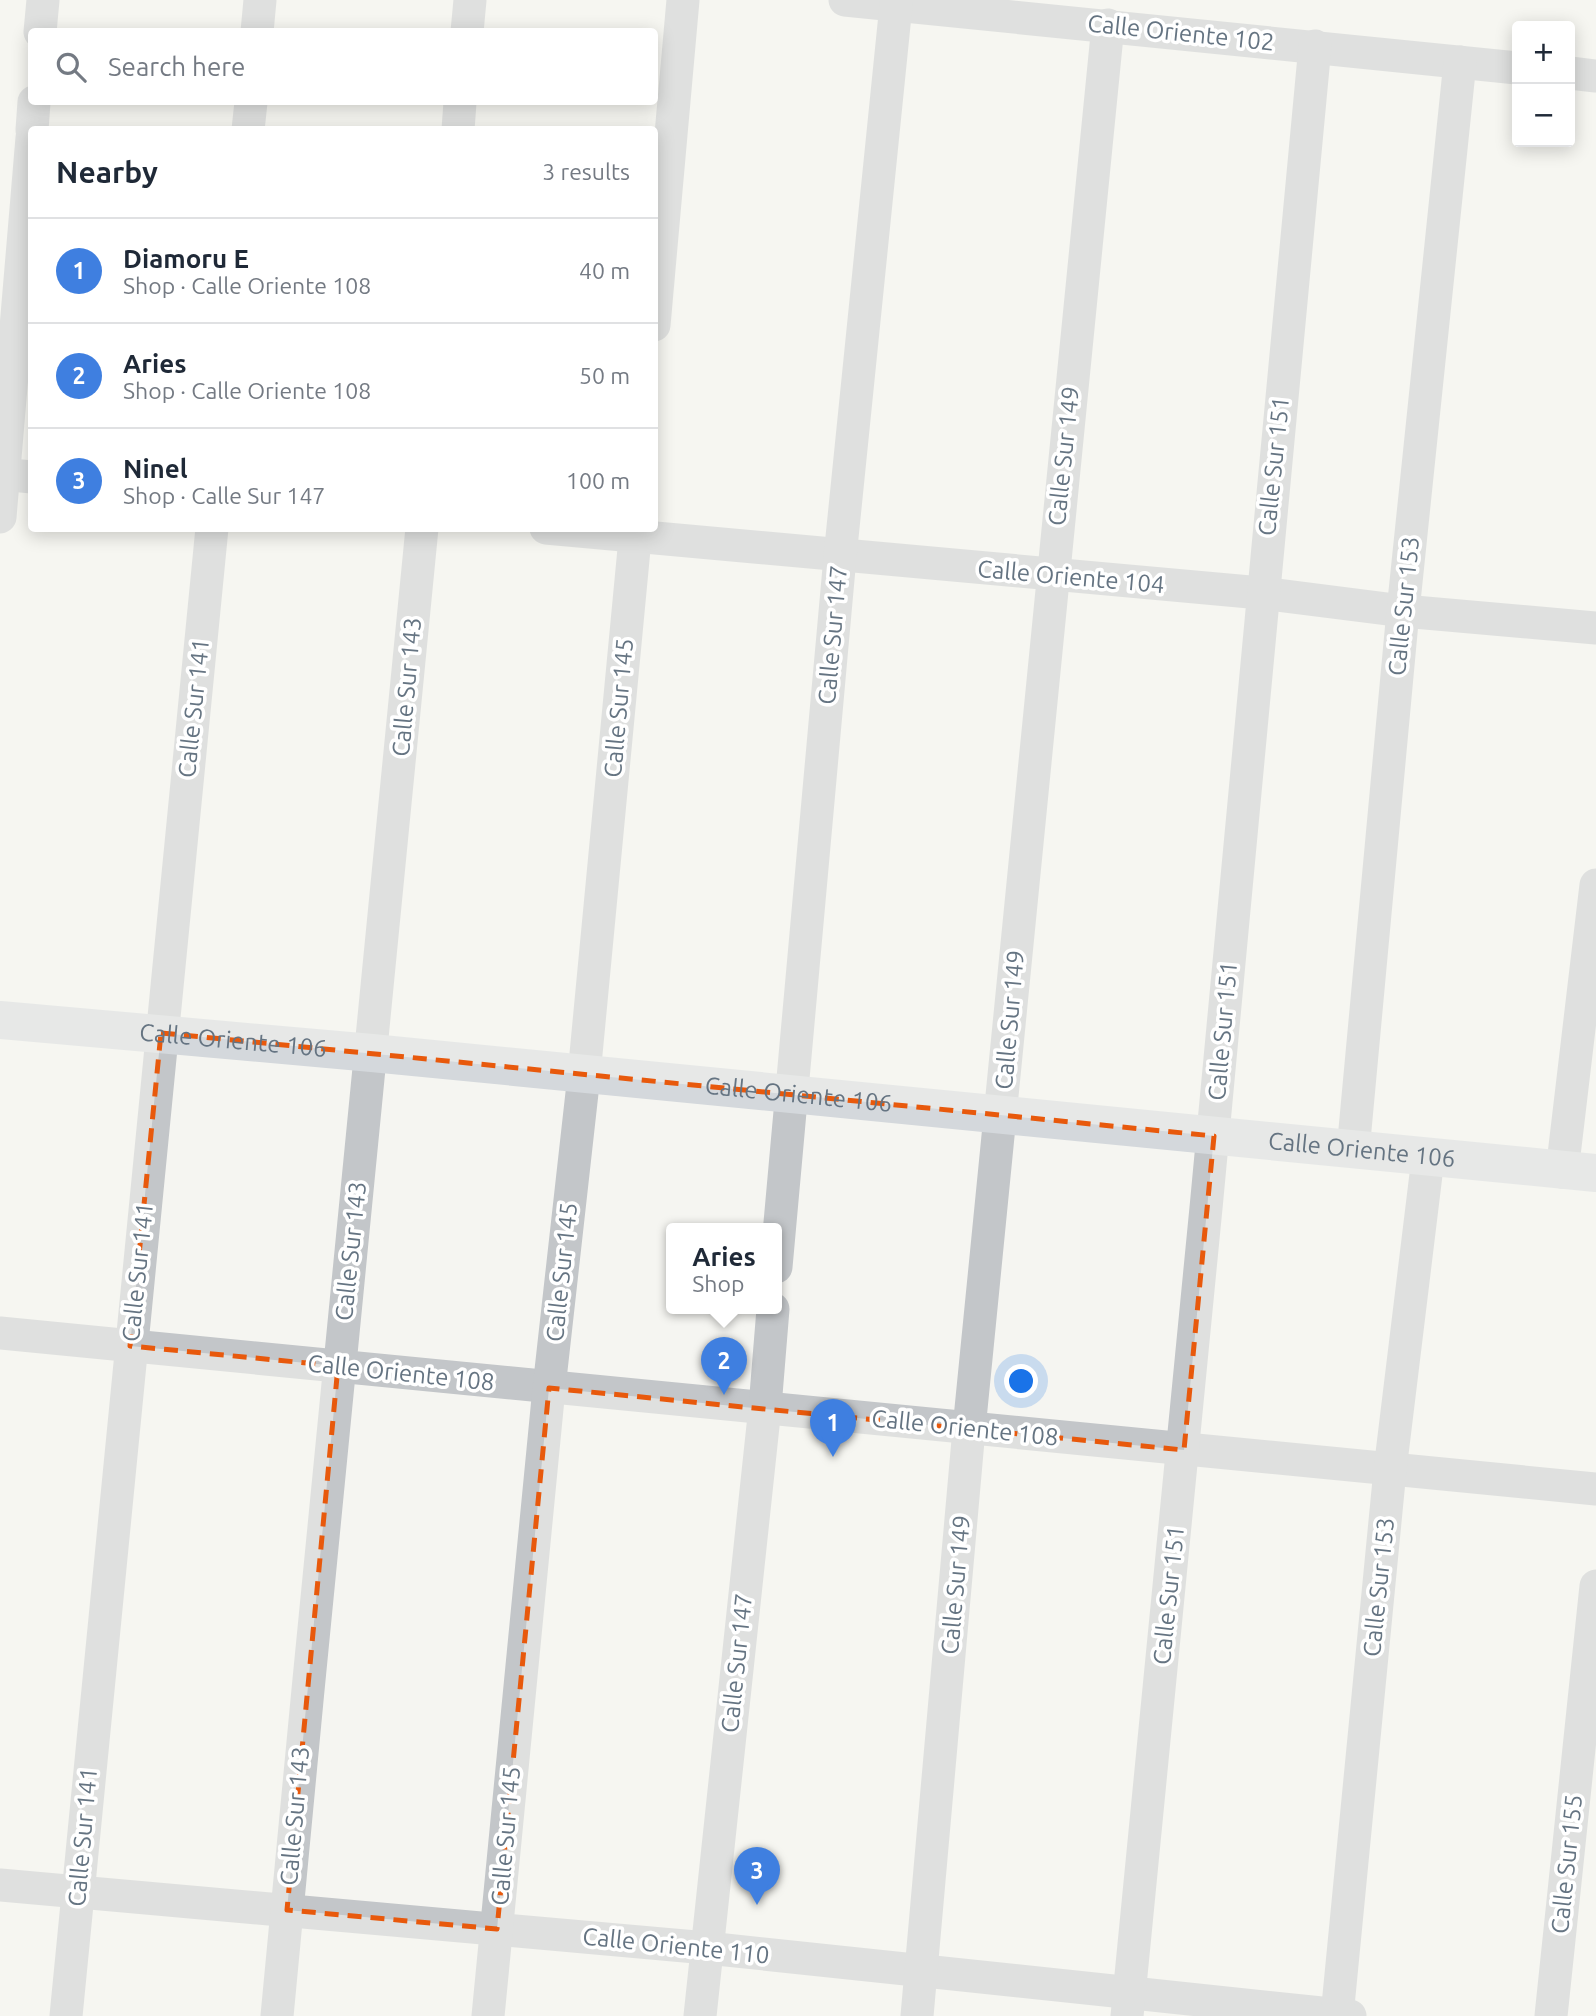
<!DOCTYPE html>
<meta charset="utf-8">
<style>
:root{--surface:#fff;--page:#f6f6f7;--text:#1f2937;--muted:#747a83;--line:#e0e1e3;--accent:#de5528}
body{margin:0;font-family:Ubuntu,sans-serif;background:var(--page);color:var(--text)}
.controls{position:absolute;right:21px;top:21px;display:grid;overflow:hidden;border-radius:7px;box-shadow:0 4px 18px #0003}
.controls button{width:63px;height:63px;display:grid;place-items:center;padding:0;border:0;border-bottom:2px solid var(--line);background:var(--surface);color:var(--text);font:35px sans-serif}
.you{position:absolute;left:1022px;top:1382px;width:24px;height:24px;margin:-18px;border:5px solid #fff;border-radius:50%;background:#1a73e8;box-shadow:0 0 0 10px #1a73e833}
.badge{display:grid;place-items:center;width:46px;height:46px;border-radius:50%;background:var(--accent);color:#fff;font-size:23px;font-weight:700}
.pin{position:absolute;translate:-50% -58px;filter:drop-shadow(0 2px 4px #0008)}
.pin::after{content:'';position:absolute;top:37px;width:24px;height:21px;background:inherit;clip-path:polygon(0 0,100% 0,50% 100%)}
.popup{position:absolute;left:666px;top:1223px;width:116px;height:91px;box-sizing:border-box;display:grid;place-content:center;border-radius:7px;background:var(--surface);filter:drop-shadow(0 2px 5px #0005);font-size:23px;white-space:nowrap;color:var(--muted)}
.popup b{font-size:26px;color:var(--text)}
.popup::after{content:'';position:absolute;left:50%;top:100%;margin-left:-14px;border:14px solid transparent;border-top-color:var(--surface)}
.list{margin:0;padding:0;list-style:none}
h2{display:flex;justify-content:space-between;align-items:center;height:91px;margin:0;padding:0 28px;font-size:30px}
h2 small{font-size:23px;font-weight:400;color:var(--muted)}
.list li{display:grid;grid-template-columns:46px 1fr auto;gap:21px;align-items:center;box-sizing:border-box;height:105px;padding:0 28px;border-top:2px solid var(--line)}
.list b{display:block;font-size:26px;white-space:nowrap}
.list p{margin:0;font-size:23px;white-space:nowrap;color:var(--muted)}
.list em{font-size:23px;font-style:normal;color:var(--muted)}
.icon{flex:none;width:38px;height:38px;fill:none;stroke:currentColor;stroke-width:2;stroke-linecap:round;stroke-linejoin:round}
.map{position:relative;flex:none;width:1596px;height:2016px;overflow:hidden}
.search{position:absolute;background:var(--surface);box-shadow:0 4px 18px #0003;left:28px;top:28px;width:630px;height:77px;display:flex;align-items:center;gap:18px;box-sizing:border-box;padding:0 24px;border-radius:7px;color:var(--muted);font-size:26px}
.panel{position:absolute;background:var(--surface);box-shadow:0 4px 18px #0003;left:28px;top:126px;width:630px;height:406px;border-radius:7px}
.map>svg:first-child{display:block}
</style>
<div class="map">
<svg width="1596" height="2016" viewBox="0 0 1596 2016">
<rect width="100%" height="100%" fill="#f5f5f1"/>
<g fill="none" stroke-linecap="round" stroke-linejoin="round">
<g stroke="#c3c6c9" stroke-width="33">
<path d="M845 0 1517 68"/>
<path d="M40 32 43 0"/>
<path d="M257 32 260 0"/>
<path d="M467 32 470 0"/>
<path d="M1570 73 1596 76"/>
<path d="M32 130 34 102"/>
<path d="M248 130 251 102"/>
<path d="M458 130 460 102"/>
<path d="M654 325 683 0"/>
<path d="M0 474 32 477"/>
<path d="M0 517 32 138"/>
<path d="M546 528 1261 593 1403 611 1596 628"/>
<path d="M1353 1151 1403 611 1460 62"/>
<path d="M1562 1172 1596 885"/>
<path d="M776 1267 840 557 896 5"/>
<path d="M0 1333 1596 1489"/>
<path d="M0 1885 707 1948 1350 2016"/>
<path d="M66 2016 212 528"/>
<path d="M277 2016C323 1520 375 1025 422 528"/>
<path d="M488 2016 549 1388 584 1075 636 528"/>
<path d="M700 2016 765 1407 773 1309"/>
<path d="M917 2016 969 1429 1108 25"/>
<path d="M1127 2016C1195 1360 1251 702 1315 46"/>
<path d="M1337 2016 1390 1470 1428 1158"/>
<path d="M1551 2016 1596 1586"/>
</g>
<path stroke="#d4d8dc" stroke-width="38" id="s1" d="M0 1020 372 1053 1596 1173"/>
</g>
<path d="M0 0H1596V2016H0ZM161 1033 1214 1136 1184 1450 549 1388 497 1929 287 1910 338 1366 130 1346Z" fill="#f5f5f1" fill-opacity=".55" fill-rule="evenodd"/>
<path fill="none" stroke="#e8590c" stroke-width="5" stroke-dasharray="14 9" stroke-linejoin="round" d="M161 1033 1214 1136 1184 1450 549 1388 497 1929 287 1910 338 1366 130 1346Z"/>
<g text-anchor="middle" stroke-width="7" stroke-linejoin="round" paint-order="stroke">
<g font-size="24" fill="#657482" stroke="#fff">
<text transform="translate(1181 33) rotate(6)" y="8">Calle Oriente 102</text>
<text transform="translate(1064 456) rotate(-84)" y="8">Calle Sur 149</text>
<text transform="translate(1274 466) rotate(-84)" y="8">Calle Sur 151</text>
<text transform="translate(1071 577) rotate(5)" y="8">Calle Oriente 104</text>
<text transform="translate(1404 606) rotate(-84)" y="8">Calle Sur 153</text>
<text transform="translate(833 635) rotate(-85)" y="8">Calle Sur 147</text>
<text transform="translate(407 687) rotate(-85)" y="8">Calle Sur 143</text>
<text transform="translate(194 708) rotate(-84)" y="8">Calle Sur 141</text>
<text transform="translate(619 708) rotate(-85)" y="8">Calle Sur 145</text>
<text transform="translate(1010 1020) rotate(-85)" y="8">Calle Sur 149</text>
<text transform="translate(1223 1031) rotate(-85)" y="8">Calle Sur 151</text>
<text dy="8" stroke="none"><textPath href="#s1" startOffset="234">Calle Oriente 106</textPath></text>
<text dy="8" stroke="none"><textPath href="#s1" startOffset="802">Calle Oriente 106</textPath></text>
<text dy="8" stroke="none"><textPath href="#s1" startOffset="1368">Calle Oriente 106</textPath></text>
<text transform="translate(351 1251) rotate(-84)" y="8">Calle Sur 143</text>
<text transform="translate(138 1272) rotate(-84)" y="8">Calle Sur 141</text>
<text transform="translate(562 1272) rotate(-84)" y="8">Calle Sur 145</text>
<text transform="translate(401 1373) rotate(6)" y="8">Calle Oriente 108</text>
<text transform="translate(965 1428) rotate(6)" y="8">Calle Oriente 108</text>
<text transform="translate(956 1585) rotate(-85)" y="8">Calle Sur 149</text>
<text transform="translate(1379 1587) rotate(-84)" y="8">Calle Sur 153</text>
<text transform="translate(1169 1595) rotate(-84)" y="8">Calle Sur 151</text>
<text transform="translate(737 1663) rotate(-84)" y="8">Calle Sur 147</text>
<text transform="translate(295 1816) rotate(-85)" y="8">Calle Sur 143</text>
<text transform="translate(506 1836) rotate(-85)" y="8">Calle Sur 145</text>
<text transform="translate(83 1837) rotate(-85)" y="8">Calle Sur 141</text>
<text transform="translate(1567 1864) rotate(-84)" y="8">Calle Sur 155</text>
<text transform="translate(676 1946) rotate(6)" y="8">Calle Oriente 110</text>
</g>
</g>
</svg>
<div class="controls">
<button>+</button>
<button>−</button>
</div>
<div class="you"></div>
<div class="pin badge" style="left:833px;top:1457px;background:#3f7fe0">1</div>
<div class="pin badge" style="left:724px;top:1395px;background:#3f7fe0">2</div>
<div class="popup"><b>Aries</b>Shop</div>
<div class="pin badge" style="left:757px;top:1905px;background:#3f7fe0">3</div>
<div class="search"><svg class="icon" aria-label="search" viewBox="0 0 24 24"><circle cx="10" cy="10" r="6"/><path d="M15 15l6 6"/></svg>Search here</div>
<section class="panel">
<h2>Nearby<small>3 results</small></h2>
<ul class="list">
<li><span class="badge" style="background:#3f7fe0">1</span><div><b>Diamoru E</b><p>Shop · Calle Oriente 108</p></div><em>40 m</em></li>
<li><span class="badge" style="background:#3f7fe0">2</span><div><b>Aries</b><p>Shop · Calle Oriente 108</p></div><em>50 m</em></li>
<li><span class="badge" style="background:#3f7fe0">3</span><div><b>Ninel</b><p>Shop · Calle Sur 147</p></div><em>100 m</em></li>
</ul>
</section>
</div>
